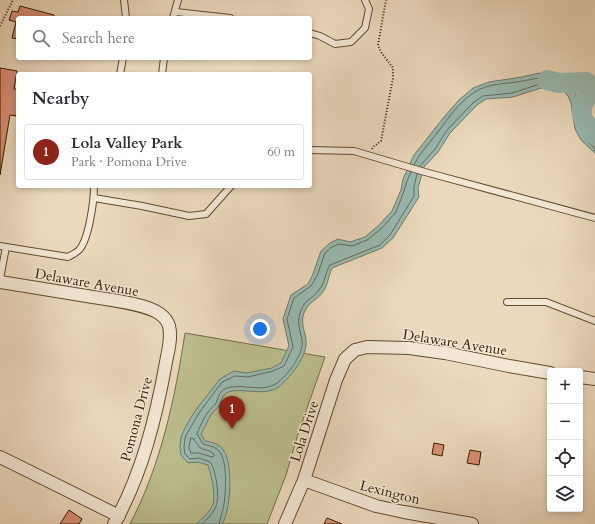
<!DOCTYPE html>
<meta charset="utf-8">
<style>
:root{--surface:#fff;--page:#f2f2f3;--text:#2b2b33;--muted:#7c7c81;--line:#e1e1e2;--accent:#8f2418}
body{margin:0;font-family:Cardo,serif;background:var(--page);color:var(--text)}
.controls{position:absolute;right:12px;bottom:12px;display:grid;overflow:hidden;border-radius:4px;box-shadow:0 2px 6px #0003}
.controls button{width:36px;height:36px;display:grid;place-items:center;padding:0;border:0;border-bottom:1px solid var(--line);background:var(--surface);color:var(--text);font:20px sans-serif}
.you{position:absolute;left:260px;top:329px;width:14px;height:14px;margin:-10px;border:3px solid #fff;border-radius:50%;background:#1a73e8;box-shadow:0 0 0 6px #1a73e833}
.badge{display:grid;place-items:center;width:26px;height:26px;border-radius:50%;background:var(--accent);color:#fff;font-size:13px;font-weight:700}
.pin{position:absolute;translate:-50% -33px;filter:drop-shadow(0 1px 2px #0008)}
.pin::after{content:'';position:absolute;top:21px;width:14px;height:12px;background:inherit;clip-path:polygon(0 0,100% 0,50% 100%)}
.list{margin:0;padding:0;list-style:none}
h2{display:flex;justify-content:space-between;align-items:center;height:52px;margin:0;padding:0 16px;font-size:17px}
h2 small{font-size:13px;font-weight:400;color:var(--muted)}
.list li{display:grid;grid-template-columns:26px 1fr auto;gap:12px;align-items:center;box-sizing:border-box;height:56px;margin:0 8px 8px;padding:0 8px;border:1px solid var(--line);border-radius:4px}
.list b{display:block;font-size:15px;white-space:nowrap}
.list p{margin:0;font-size:13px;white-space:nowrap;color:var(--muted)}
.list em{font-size:13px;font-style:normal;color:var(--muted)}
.icon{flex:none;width:22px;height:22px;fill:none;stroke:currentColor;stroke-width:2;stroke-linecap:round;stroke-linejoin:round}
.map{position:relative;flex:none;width:595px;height:524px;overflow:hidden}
.search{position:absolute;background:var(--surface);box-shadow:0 2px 6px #0003;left:16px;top:16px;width:296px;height:44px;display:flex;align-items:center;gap:10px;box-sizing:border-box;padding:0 14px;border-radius:4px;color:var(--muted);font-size:15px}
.panel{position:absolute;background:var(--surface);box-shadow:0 2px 6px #0003;left:16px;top:72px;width:296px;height:116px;border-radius:4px}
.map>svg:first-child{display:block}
</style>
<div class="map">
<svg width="595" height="524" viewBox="0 0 595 524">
<rect width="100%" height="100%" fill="#ecd9bd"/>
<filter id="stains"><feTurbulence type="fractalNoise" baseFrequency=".005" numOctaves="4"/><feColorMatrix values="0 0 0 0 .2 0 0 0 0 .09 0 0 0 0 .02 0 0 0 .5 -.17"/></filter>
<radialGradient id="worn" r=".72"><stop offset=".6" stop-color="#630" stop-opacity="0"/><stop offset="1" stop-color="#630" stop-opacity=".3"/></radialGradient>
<path fill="#bcbe8e" stroke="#766d47" d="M185 333 325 357 298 434 286 475 267 524H130C161 465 175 398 185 333Z"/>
<path fill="#99bab2" stroke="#6f7b6b" d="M539 73 560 78 569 77 576 88V102L595 129V153L581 140 575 129 571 103 568 96 562 90 553 87 541 88 513 97 486 99 477 105 450 133 438 152 424 167 418 188 419 197 393 238 382 248 332 268C328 277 328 286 322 293 315 302 309 301 304 313 300 323 305 330 306 340 308 356 291 376 280 386 265 399 234 384 224 395 222 397 221 403 219 406 217 409 213 411 211 415 207 421 205 428 201 434L205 441C212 442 220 444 224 451 233 464 231 511 222 524H196C202 519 211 511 213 504 216 492 211 476 208 465L198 462 188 463 181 455 180 448 181 437 185 428 195 411 220 379 234 371 247 373 272 368 281 363 289 346 283 319 291 295 308 284 313 274 321 251 330 243 338 239 350 242 365 237 378 226 392 211 401 190 403 179 414 155 444 117 459 100 473 88 489 82 522 77Z"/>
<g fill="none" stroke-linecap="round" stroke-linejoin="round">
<g stroke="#656b59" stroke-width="1">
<path d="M595 131 590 130 579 114H576C575 129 586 139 595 149"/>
<path d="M414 165C419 154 427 146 434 137 446 122 458 102 475 92 488 83 507 84 522 81 532 80 539 76 549 80L548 83 540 84 512 93 483 96 474 102 447 130 435 149 420 166"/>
<path d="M191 438 194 439C202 454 204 446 214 454V456L212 457 199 453H191L189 448Z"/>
<path d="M202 524C207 519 214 513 216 506 220 497 216 469 210 462L199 458 190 459 185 454 184 448 185 438 189 430 199 413 222 382 235 376 248 377 273 371 284 366 293 347 287 319 294 298 311 286 317 276 325 253 332 247 339 244 352 246 367 240 381 229 396 212 404 191 407 181 411 172"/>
<path d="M219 524C220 519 222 514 223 509 226 497 228 460 219 451 214 446 209 446 203 444L197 434C198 430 205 416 208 412 210 409 214 406 216 403 218 400 218 395 221 392 233 379 261 395 277 383 288 375 304 354 302 340 300 330 297 323 300 313 304 299 312 300 319 290 325 283 325 273 330 265L380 245 390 235 414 196V187L417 174"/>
</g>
<path stroke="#99bab2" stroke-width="20" d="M547 80 559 83 586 82 592 87C593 92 590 94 587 98 575 112 585 124 595 135"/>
</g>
<g fill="#da8f75" stroke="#311c00">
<path d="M20 6 54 15V18H18V39L12 38 16 22 9 20 12 11 18 12Z"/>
<path d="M0 68 17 71 14 89H18V101L16 116 10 115 0 175Z"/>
<path d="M434 443 444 445 442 456 432 454Z"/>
<path d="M470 450 481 452 479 465 467 463Z"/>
<path d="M69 510 82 519 79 524H60Z"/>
<path d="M327 518 342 524H324Z"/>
</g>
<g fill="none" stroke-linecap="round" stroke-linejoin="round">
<defs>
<g id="lane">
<path d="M124 0 126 18"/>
<path d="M176 12 230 18"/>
<path d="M173 18 178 0"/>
<path d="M310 33 320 36 335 44 351 42 365 28 369 9 365 0"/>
<path d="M120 74 123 58"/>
<path d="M162 74 164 58"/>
<path d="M310 150 354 151 425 172 595 218"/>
<path d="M94 198 142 206 189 216 206 214 231 186"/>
<path d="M0 246 68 257C71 255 76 253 79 250 89 239 94 201 94 186"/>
<path d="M0 279 6 247"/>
<path d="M507 302H546L595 321"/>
</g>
<g id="street">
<path d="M0 282C31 287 62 292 93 297 111 300 147 304 160 314 164 317 168 322 169 326 172 338 168 351 166 362 156 418 142 474 114 524"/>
<path d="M580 377 595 379"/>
<path d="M0 457 119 516"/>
<path d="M304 480 376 506 404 512 472 524"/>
<path d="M285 524 304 480 336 380 345 359 355 350 367 347 409 348 445 353 509 366 550 373"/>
</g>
</defs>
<use href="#lane" stroke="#604b2f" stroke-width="8"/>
<use href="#street" stroke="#604b2f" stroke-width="14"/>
<g stroke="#311c00" stroke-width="2" stroke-dasharray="1 2" stroke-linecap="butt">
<path d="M0 26 13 0"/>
<path d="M372 149 373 147 381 141 393 78V68L381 52 378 45 386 0"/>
</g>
<use href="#lane" stroke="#f3e6d4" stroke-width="6"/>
<use href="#street" stroke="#f3e6d4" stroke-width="12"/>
</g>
<g text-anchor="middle" stroke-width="3" stroke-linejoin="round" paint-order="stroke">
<g font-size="14" fill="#311c00" stroke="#f3e6d4">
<text transform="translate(87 282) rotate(10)" y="5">Delaware Avenue</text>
<text transform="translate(455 342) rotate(9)" y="5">Delaware Avenue</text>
<text transform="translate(136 419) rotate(-75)" y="5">Pomona Drive</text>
<text transform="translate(304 431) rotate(-72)" y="5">Lola Drive</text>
<text transform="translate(390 492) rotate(14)" y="5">Lexington</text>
</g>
</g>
<rect width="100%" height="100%" filter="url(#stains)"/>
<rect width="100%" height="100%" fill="url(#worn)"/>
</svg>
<div class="controls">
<button>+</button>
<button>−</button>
<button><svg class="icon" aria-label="locate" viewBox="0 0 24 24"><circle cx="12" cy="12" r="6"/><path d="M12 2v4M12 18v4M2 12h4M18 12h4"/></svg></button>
<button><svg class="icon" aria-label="layers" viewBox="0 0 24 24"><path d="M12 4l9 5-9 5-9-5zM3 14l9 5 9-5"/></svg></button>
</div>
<div class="you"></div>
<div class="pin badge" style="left:232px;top:429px">1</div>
<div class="search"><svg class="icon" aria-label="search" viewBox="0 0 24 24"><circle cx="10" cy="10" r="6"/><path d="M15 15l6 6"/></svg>Search here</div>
<section class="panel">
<h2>Nearby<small></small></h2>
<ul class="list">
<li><span class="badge">1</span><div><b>Lola Valley Park</b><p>Park · Pomona Drive</p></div><em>60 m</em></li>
</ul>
</section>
</div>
